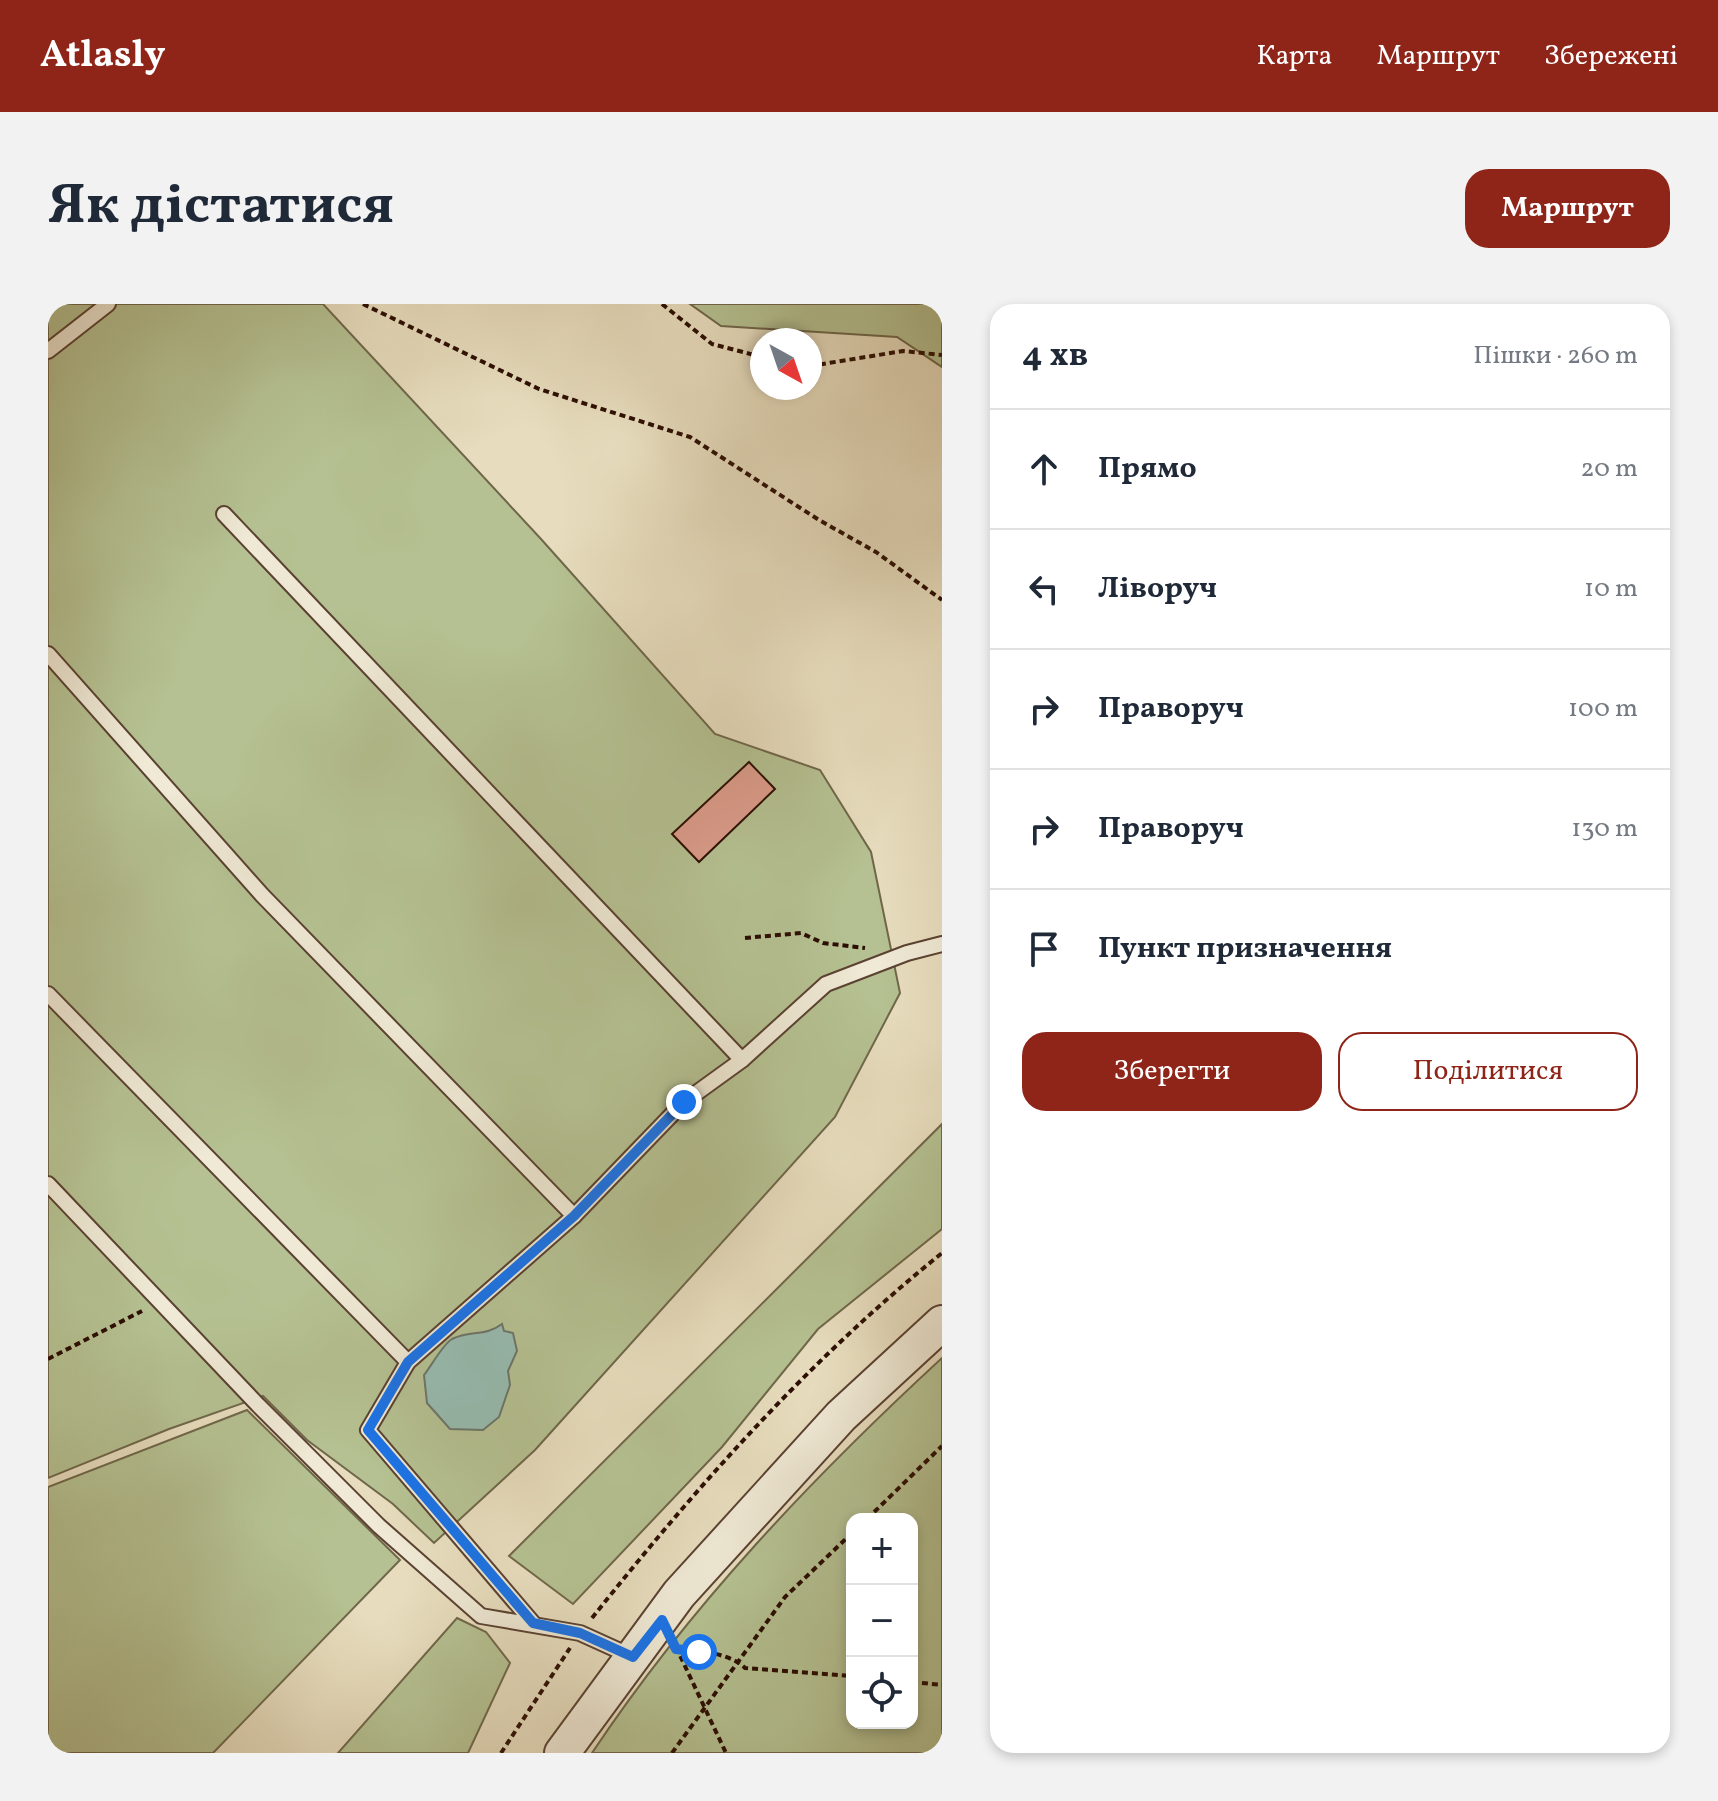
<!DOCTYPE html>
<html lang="uk">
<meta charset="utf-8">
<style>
:root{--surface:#fff;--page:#f2f2f3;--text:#1f2937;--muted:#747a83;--line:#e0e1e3;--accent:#8f2418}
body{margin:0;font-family:Vollkorn,serif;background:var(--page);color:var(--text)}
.controls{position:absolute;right:24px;bottom:24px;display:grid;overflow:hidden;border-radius:16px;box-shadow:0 4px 12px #0003}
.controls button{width:72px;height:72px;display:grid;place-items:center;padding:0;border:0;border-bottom:2px solid var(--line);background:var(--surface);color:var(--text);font:40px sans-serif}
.compass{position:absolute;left:702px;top:24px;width:72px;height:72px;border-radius:50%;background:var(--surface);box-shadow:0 4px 12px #0003;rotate:140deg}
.stop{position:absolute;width:24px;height:24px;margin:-18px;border:6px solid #1a73e8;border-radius:50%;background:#fff}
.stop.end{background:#1a73e8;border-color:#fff;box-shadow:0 2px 8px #0008}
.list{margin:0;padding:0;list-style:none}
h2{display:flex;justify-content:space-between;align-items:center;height:104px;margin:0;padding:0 32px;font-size:34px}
h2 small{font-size:26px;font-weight:400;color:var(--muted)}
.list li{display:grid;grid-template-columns:52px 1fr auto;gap:24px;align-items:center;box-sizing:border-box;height:120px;padding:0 32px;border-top:2px solid var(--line)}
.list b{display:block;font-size:30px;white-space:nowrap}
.list em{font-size:26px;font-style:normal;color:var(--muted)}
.actions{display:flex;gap:16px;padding:24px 32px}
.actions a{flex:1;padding:18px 0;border:2px solid var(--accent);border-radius:24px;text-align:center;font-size:28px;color:var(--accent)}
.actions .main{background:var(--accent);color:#fff}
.icon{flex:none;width:44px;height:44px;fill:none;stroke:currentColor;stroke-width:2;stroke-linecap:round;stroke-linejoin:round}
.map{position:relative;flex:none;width:894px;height:1449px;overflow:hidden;border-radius:24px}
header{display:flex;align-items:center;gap:48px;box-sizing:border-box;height:112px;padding:0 40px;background:var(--accent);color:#fff}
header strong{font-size:38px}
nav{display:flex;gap:44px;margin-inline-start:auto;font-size:28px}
.intro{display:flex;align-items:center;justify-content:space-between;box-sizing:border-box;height:192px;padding:0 48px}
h1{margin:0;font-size:56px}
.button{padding:20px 36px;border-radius:24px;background:var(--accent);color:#fff;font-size:28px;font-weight:700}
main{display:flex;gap:48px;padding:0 48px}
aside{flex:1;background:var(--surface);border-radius:24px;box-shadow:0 4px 12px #0003}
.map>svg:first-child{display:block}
</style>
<header>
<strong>Atlasly</strong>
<nav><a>Карта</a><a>Маршрут</a><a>Збережені</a></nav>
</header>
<div class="intro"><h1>Як дістатися</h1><a class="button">Маршрут</a></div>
<main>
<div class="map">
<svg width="894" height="1449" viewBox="0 0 894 1449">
<rect width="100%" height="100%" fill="#e7ddbe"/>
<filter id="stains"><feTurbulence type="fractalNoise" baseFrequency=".0025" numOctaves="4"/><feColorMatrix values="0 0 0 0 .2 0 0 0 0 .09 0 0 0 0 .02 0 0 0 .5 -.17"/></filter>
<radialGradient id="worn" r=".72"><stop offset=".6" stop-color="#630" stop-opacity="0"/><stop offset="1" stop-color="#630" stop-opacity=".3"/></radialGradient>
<g fill="#b5c192" stroke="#70674a" stroke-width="2" fill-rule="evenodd">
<path d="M0 0H275L493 235 667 430 772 466 823 548 852 689 787 813 487 1146 386 1239 345 1200 259 1136 215 1092 121 1125 0 1174Z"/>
<path d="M642 0H894V63L849 33 673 22Z"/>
<path d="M894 820V925L770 1025 674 1143 525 1300 461 1252Z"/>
<path d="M894 1054V1449H544C642 1302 765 1173 894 1054ZM804 1215H864V1419H804Z"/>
<path d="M199 1106 352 1256 165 1449H0V1183Z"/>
<path d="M409 1314 438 1328 462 1359 420 1449H290Z"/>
</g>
<path fill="#97bcb1" stroke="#6c766b" stroke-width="2" d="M454 1020 456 1027 465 1029 469 1047 460 1067 462 1081 451 1113 435 1126 402 1125 379 1099 376 1071C384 1061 395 1040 404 1035 422 1026 437 1033 454 1020Z"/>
<path fill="#dc9c8c" stroke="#2b0d02" stroke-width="2" d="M701 458 727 485 651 558 624 530Z"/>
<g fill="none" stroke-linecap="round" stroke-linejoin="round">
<defs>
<g id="service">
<path d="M0 47 60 0"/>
<path d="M176 210 694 756"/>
<path d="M0 350 214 591 526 912"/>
<path d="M0 690 360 1058"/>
<path d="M0 880 210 1101 331 1222 433 1312 532 1329 585 1353"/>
<path d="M485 1319 320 1126 360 1058 526 912 636 798 694 756 778 680 859 649 894 640"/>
</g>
<path id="tertiary" d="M514 1449 631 1290 793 1112 894 1019"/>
</defs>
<use href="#service" stroke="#5a4131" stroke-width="18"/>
<use href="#tertiary" stroke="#5a4131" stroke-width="38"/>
<g stroke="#2b0d02" stroke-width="4" stroke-dasharray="6 4" stroke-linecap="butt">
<path d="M315 0 491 85 642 133 771 216 828 248 894 296"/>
<path d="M614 0 664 40 714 53"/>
<path d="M762 62 855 47 894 51"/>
<path d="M697 634 753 629 775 639 817 644"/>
<path d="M0 1055 94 1007"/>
<path d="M819 1215 894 1142"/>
<path d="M544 1314C650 1181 761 1056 894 949"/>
<path d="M628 1343 678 1449"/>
<path d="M628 1345C649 1346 682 1349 697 1364L804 1372"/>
<path d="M864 1378 894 1381"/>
<path d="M453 1449 522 1344"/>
<path d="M624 1449 737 1293 804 1229"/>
</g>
<use href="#service" stroke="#efe9d5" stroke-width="14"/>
<use href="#tertiary" stroke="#efe9d5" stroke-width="34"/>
</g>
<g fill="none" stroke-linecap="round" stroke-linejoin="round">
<path stroke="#1a73e8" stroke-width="10" d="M636 798 526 912 360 1058 320 1126 485 1319 532 1329 585 1353 614 1316 628 1345 651 1348"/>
</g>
<rect width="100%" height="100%" filter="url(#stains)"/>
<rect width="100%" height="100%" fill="url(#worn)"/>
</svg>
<div class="controls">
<button>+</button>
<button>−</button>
<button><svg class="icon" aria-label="locate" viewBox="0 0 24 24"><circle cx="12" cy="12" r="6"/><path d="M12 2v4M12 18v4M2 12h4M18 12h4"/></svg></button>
</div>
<svg class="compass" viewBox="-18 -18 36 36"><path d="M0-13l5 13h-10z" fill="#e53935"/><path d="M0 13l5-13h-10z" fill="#747a83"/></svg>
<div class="stop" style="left:651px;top:1348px"></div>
<div class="stop end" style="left:636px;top:798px"></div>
</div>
<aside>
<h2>4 хв<small>Пішки · 260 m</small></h2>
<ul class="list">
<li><svg class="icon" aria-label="ahead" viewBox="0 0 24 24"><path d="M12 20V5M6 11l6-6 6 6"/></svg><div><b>Прямо</b></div><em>20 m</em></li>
<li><svg class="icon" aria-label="left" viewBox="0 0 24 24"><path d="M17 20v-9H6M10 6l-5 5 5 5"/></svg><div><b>Ліворуч</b></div><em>10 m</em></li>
<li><svg class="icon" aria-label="right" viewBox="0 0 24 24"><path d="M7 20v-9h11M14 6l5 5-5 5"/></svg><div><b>Праворуч</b></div><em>100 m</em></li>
<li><svg class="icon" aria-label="right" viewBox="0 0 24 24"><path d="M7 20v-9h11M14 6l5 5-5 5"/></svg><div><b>Праворуч</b></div><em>130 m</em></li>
<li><svg class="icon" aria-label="arrive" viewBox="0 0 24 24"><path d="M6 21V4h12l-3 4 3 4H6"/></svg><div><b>Пункт призначення</b></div></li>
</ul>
<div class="actions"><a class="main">Зберегти</a><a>Поділитися</a></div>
</aside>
</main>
